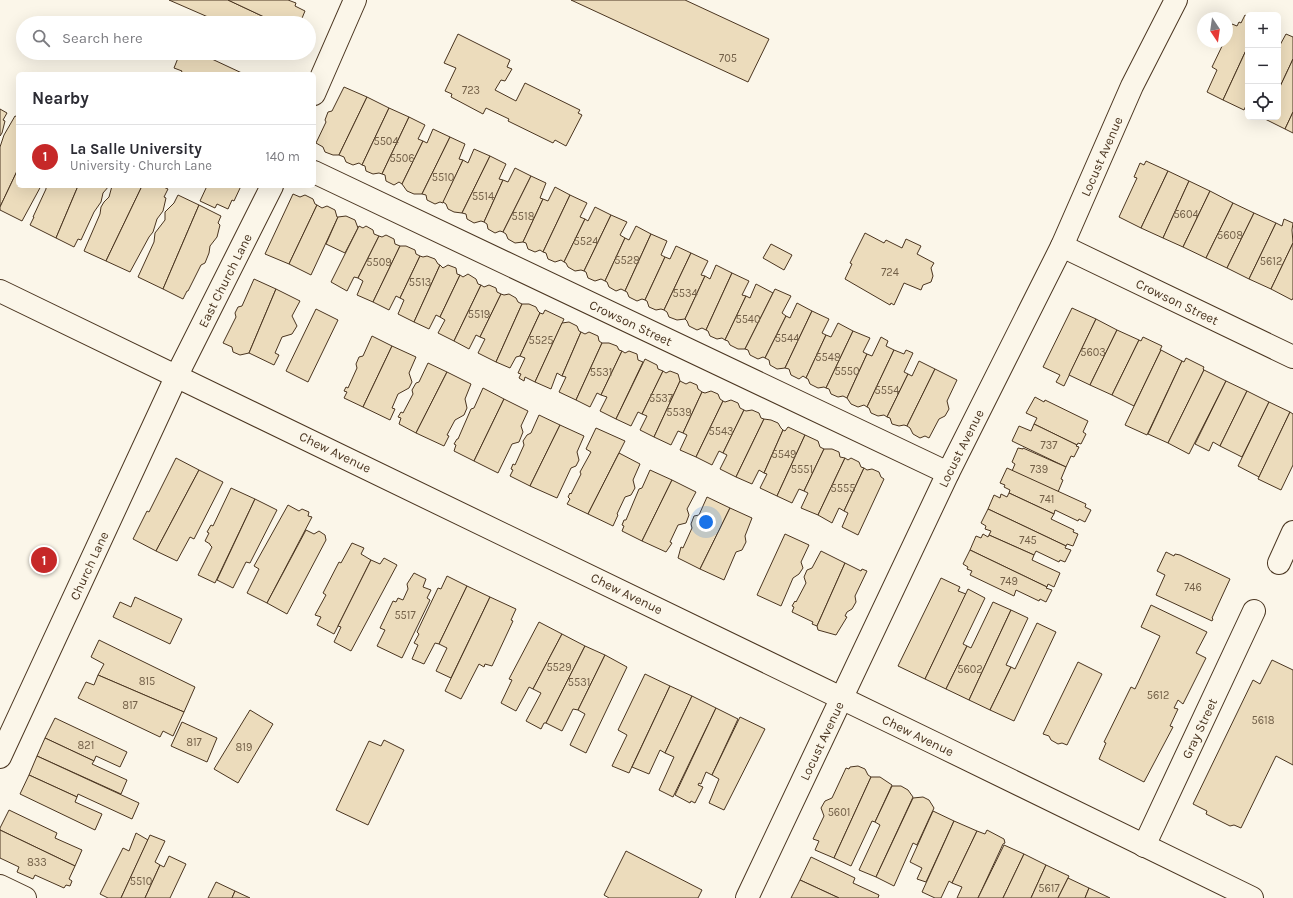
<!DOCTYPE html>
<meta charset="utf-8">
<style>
:root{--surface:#fff;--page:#f2f2f3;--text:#2b2b33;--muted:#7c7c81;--line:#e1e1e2;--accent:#c62828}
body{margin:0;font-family:Karla,sans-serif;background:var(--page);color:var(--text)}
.controls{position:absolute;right:12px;top:12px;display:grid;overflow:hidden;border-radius:6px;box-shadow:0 4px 16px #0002}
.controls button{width:36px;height:36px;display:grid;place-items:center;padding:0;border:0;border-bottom:1px solid var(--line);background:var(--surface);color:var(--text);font:20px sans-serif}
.compass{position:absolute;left:1197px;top:12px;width:36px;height:36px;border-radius:50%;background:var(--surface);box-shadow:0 4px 16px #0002;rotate:167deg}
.you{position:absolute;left:706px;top:522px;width:14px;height:14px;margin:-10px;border:3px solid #fff;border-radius:50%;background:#1a73e8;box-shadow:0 0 0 6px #1a73e833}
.badge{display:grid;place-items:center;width:26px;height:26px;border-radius:50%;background:var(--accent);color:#fff;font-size:13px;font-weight:700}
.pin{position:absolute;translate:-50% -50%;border:2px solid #fff;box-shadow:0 1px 4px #0006}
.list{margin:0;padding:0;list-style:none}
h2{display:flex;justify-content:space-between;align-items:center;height:52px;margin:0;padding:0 16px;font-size:17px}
h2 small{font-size:13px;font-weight:400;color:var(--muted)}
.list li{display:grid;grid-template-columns:26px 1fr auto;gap:12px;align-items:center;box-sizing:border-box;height:64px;padding:0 16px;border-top:1px solid var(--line)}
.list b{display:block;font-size:15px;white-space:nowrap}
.list p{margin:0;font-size:13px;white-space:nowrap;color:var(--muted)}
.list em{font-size:13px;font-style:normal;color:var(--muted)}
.icon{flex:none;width:22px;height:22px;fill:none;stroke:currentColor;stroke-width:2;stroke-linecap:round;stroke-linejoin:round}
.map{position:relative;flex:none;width:1293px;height:898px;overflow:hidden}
.search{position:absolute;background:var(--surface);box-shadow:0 4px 16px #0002;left:16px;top:16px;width:300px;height:44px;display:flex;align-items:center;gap:10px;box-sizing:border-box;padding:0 14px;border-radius:22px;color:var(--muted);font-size:15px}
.panel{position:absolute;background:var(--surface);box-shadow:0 4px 16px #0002;left:16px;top:72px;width:300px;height:116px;border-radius:6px}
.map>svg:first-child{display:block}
</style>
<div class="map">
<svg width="1293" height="898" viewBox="0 0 1293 898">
<rect width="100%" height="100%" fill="#fbf6e9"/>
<g fill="#ecdcbc" stroke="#4a3520">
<path d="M169 0H228L277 23H212L207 19 208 17Z"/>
<path d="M228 0H288L296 3 295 6 305 11 300 23H277Z"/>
<path d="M571 0H685L769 39 748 82Z"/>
<path d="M1245 15 1248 17V46L1223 100 1207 92 1217 70 1212 67 1224 42H1227V35L1232 24 1237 26 1239 22 1241 23Z"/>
<path d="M458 34 510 60 507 67 512 69 505 81 501 80 495 90 516 101 525 83 580 110 578 113 582 115 566 146 555 140 553 143 508 121 509 119 486 108 483 114 451 97 452 94 445 91 456 68 444 63Z"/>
<path d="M1286 34 1293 37V59L1278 91V45H1280Z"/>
<path d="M1248 46V101L1244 110 1223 100Z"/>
<path d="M180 53H199L244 74H182L181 73 182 71 174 68Z"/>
<path d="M1293 59V112L1285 129 1265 119 1266 117H1278V91Z"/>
<path d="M344 87 367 97 339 155H333L325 152 323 147 316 143 326 122 325 120 328 112 332 111Z"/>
<path d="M367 97 389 108 362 165 359 163 353 165 346 162 344 157 339 155Z"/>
<path d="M389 108 409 117 382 174 379 173 373 174 366 171 365 166 362 165Z"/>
<path d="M0 109 7 113 3 120 5 121 2 133 0 136Z"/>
<path d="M1293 112V133L1285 129Z"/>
<path d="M15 116 18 117V169L0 207V147L4 135Z"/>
<path d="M409 117 425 125 418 139 423 141 402 184 399 182 394 185 386 181 385 175 382 174Z"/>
<path d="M433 129 450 137 422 194H414L407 191 402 184 423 141 427 143Z"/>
<path d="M450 137 465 144 459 159 463 160 443 203 440 202 435 204 427 200 426 195 422 194Z"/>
<path d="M474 149 490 156 462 213 454 212 448 209 446 204 443 202 463 160 468 163Z"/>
<path d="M490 156 506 164 499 179 503 180 484 222 481 221 474 223 467 219 466 214 462 213Z"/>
<path d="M1146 161 1168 171 1141 228 1119 217 1137 178 1134 177 1140 163 1144 165Z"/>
<path d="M515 168 531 176 503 232 500 231 495 233 488 229 487 224 484 222 503 180 508 182Z"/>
<path d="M18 169V186H41L22 221 0 210V207Z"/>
<path d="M1168 171 1189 181 1163 238 1141 228Z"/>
<path d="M531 176 546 183 540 198 543 199 523 242 515 243 508 239 506 234 503 232Z"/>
<path d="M1189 181 1210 191 1183 247 1163 238Z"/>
<path d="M46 186H78L56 238 30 225 34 217H33L46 189Z"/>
<path d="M78 186H109L103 193 101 202 94 212 81 240 78 239 74 247 56 238Z"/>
<path d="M112 186H142L106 261 84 251 100 214 101 207 104 202 109 197Z"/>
<path d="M142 186H161L168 189 164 197 166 198 163 211 157 219 153 232 149 237 130 272 106 261Z"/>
<path d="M207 186H241L234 201 232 200 228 209 217 204 215 208 200 201Z"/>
<path d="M555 187 570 195 543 252 540 250 535 252 528 249 526 243 523 242 543 199 548 201Z"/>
<path d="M1210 191 1233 203 1206 258 1183 247Z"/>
<path d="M293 194 300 197 305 195 313 199 315 204 317 205 289 264 265 254Z"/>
<path d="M178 195 199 205 163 289 138 277 154 242 155 233 165 220V212L174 203Z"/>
<path d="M570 195 587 203 580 217 585 219 564 262 561 260 555 262 548 259 546 253 543 252Z"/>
<path d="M1233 203 1254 213 1227 268 1206 258Z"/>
<path d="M199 205 221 216 218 223 220 225 217 237 210 246 209 253 205 263 201 265 188 291H187L183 299 163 289Z"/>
<path d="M317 205 322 208 327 206 335 210 337 217H338L311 275 289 264Z"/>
<path d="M595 207 611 215 584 271 581 270 575 271 568 267 566 263 564 262 585 219 588 221Z"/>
<path d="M1254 213 1276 223 1249 279 1227 268Z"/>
<path d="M611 215 627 222 620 235 625 238 605 281 601 279 595 281 588 278 586 272 584 271Z"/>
<path d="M346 216 355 220 358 228 345 253 326 244 338 217Z"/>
<path d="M1284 219 1293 223 1292 230 1293 243 1271 289 1249 279 1276 223 1282 226Z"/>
<path d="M359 226 363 228 366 226 373 230 374 234 379 236 358 278 354 277 347 291 331 282Z"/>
<path d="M636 226 651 234 625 291 621 289 616 291 609 287 607 282 605 281 625 238 629 240Z"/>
<path d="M865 233 884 243 886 240 902 248 906 239 921 246 917 254 934 263 931 268 933 276 931 282 923 285 921 290 904 283 894 305 891 303 890 305 845 279 852 264 850 263Z"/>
<path d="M651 234 667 241 661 255 665 257 645 300 642 299 637 301 629 297 627 292 625 291Z"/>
<path d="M386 235 394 239 395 244 400 246 373 302 357 295 363 281 358 278 379 236 382 237Z"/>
<path d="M1293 243V298L1292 300 1271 289Z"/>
<path d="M771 244 792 255 784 270 763 258Z"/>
<path d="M400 246H406L415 250 416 254 420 256 400 298 396 296 389 310 373 302Z"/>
<path d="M676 246 691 253 664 310 661 309 656 310 649 307 647 301 645 300 665 257 670 259Z"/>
<path d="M691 253 708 261 701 275 705 276 685 319 677 320 669 317 667 312 664 310Z"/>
<path d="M420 256 423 257 427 256 435 259 438 264 440 265 414 322 398 314 404 300 400 298Z"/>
<path d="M440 265 443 268 448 265 456 268 457 274 460 275 440 317 436 315 429 329 414 322Z"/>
<path d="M716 265 732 273 706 330 702 328 697 330 689 326 687 321 685 319 705 276 710 279Z"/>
<path d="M732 273 749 281 742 295 746 296 725 340 722 338 717 339 710 336 708 331 706 330Z"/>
<path d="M468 274 476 279 478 284 481 285 454 341 438 333 445 320 440 317 460 275 463 277Z"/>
<path d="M254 279 276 289 249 353 240 355 233 352 232 347 223 343 236 317 235 313 238 307 242 306Z"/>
<path d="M756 284 773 293 745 349H738L730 345 728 341 725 340 746 296 750 298Z"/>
<path d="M481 285 484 287 489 285 496 288 497 292 501 294 480 337 476 335 469 349 454 341Z"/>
<path d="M276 289 300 301 292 316 297 326 292 334 282 337 275 353 279 355 274 365 249 353Z"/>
<path d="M775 289 791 296 782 313 786 316 765 358 763 357 758 359 750 355 748 350 745 349Z"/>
<path d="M501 294 504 295 509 294 516 298 518 302 522 304 496 362 478 353 485 339 480 337Z"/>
<path d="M797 303 812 311 785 368 777 369 770 365 769 360 765 358 786 316 790 318Z"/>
<path d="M522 304H529L536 307 538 311 540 313 520 356 516 357 510 368 496 362Z"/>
<path d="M1072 308 1096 319 1064 386 1056 382 1060 375 1043 367Z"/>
<path d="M316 309 338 320 308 382 286 371Z"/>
<path d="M545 310 564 319 535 382 525 377 524 381 519 378 521 374 518 373 525 358 520 356 540 313 543 314Z"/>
<path d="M812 311 829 319 822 333 826 335 806 378 803 376 799 379 791 375 789 369 785 368Z"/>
<path d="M1096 319 1117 330 1090 385 1069 375Z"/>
<path d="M569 322 577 326 579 331 581 332 562 376 557 373 551 389 535 382 562 323Z"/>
<path d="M838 323 853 331 826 388 824 387 818 388 810 384 808 379 806 378 826 335 831 337Z"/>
<path d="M1117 330 1139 340 1112 395 1090 385Z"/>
<path d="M853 331 870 338 863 352 867 354 847 398 843 396 838 397 831 394 829 389 826 388Z"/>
<path d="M581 332 585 334 589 332 598 336 599 341 602 343 576 400 559 392 566 377 562 376Z"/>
<path d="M372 336 392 346 363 407 344 398 347 392 344 391 346 387 348 388 357 368 356 364 359 357 363 356Z"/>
<path d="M881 337 888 341 886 346 894 350 867 407 864 405 858 407 851 404 847 398 867 354 872 356Z"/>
<path d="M1143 337 1162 346 1160 350H1161L1134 406 1112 395 1139 340 1141 341Z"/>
<path d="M602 343H609L617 346 619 350 622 351 601 395 597 393 590 407 576 400Z"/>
<path d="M392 346 416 357 409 373 412 382 409 388 398 394 392 408 395 409 390 420 363 407Z"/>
<path d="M894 350 904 354 906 350 913 353 904 372 908 374 887 417 884 415 878 416 871 413 869 408 867 407Z"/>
<path d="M1161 350 1182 361 1147 435 1125 425Z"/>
<path d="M622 351 625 353 629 351 637 354 638 360 643 362 616 419 600 411 607 397 601 395Z"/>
<path d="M1186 358 1204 367 1203 369 1204 370 1168 443 1148 434 1182 361 1184 362Z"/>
<path d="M645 359 657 365 658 369 663 371 642 414 638 412 631 426 616 419Z"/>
<path d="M919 361 935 369 907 426 904 425 899 426 892 424 890 418 887 417 908 374 912 376Z"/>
<path d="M428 363 447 372 416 433 399 424 401 418 398 417 401 412 403 413 413 394 412 390 416 383 419 382Z"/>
<path d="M935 369 957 380 947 401 949 409 945 416 939 419 929 438 925 436 920 438 913 434 910 428 907 426Z"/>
<path d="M1204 370 1226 381 1189 454 1168 443Z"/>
<path d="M663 371 666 373 670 371 678 374 680 381 654 437 640 430 647 416 642 414Z"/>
<path d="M447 372 471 384 465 399 467 408 464 415 455 420 447 435 449 436 444 446 416 433Z"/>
<path d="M680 381 686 384 690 382 697 385 698 389 702 392 683 433 678 431 671 445 654 437Z"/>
<path d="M1226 381 1247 391 1220 446 1213 442 1209 451 1195 444Z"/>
<path d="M483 388 504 399 474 461 454 451 456 445 454 444 457 439H458L471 409 474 408Z"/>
<path d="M711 391 718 394 720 399 723 401 696 457 680 450 687 435 683 433 702 392 705 393Z"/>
<path d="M1247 391 1269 402 1242 457 1220 446Z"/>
<path d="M1035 397 1044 402 1045 400 1088 421 1083 432 1086 434 1081 444 1078 443 1077 445 1034 424 1037 418 1026 413Z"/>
<path d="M504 399 528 411 521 426 523 432 519 442 512 444 498 473 474 461Z"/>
<path d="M731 400 738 403 740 408 744 410 723 453 719 451 712 465 696 457 723 401 725 402Z"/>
<path d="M1269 402 1290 412 1259 477 1238 466Z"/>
<path d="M744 410 746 411 752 410 759 413 761 418 764 419 736 477 720 469 727 455 723 453Z"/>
<path d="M1290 412 1293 414V465L1281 490 1258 479Z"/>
<path d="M539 415 560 425 530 486 510 476 513 470 511 469 513 464 515 465 524 445 523 441 527 435 531 433Z"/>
<path d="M764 419 771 420 778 423 781 428 783 430 764 473 759 470 752 484 736 477Z"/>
<path d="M1034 424 1077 445 1076 446 1079 447 1074 457 1071 456 1066 467 1012 441 1019 426 1031 431Z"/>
<path d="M560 425 584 436 577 452 579 460 576 466 571 468 557 498 530 486Z"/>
<path d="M788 427 805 435 777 496 760 488 767 474 764 473 783 430 785 431Z"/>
<path d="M596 428 625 441 588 514 567 504 570 499 568 497 570 493 571 494 581 474 580 472 591 452 586 449Z"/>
<path d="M805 435 818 441 820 447 824 449 804 491 799 489 792 503 777 496Z"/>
<path d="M1018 448 1023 449V448L1066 467 1061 479 1063 480 1058 492 1012 471 1015 464 1012 462Z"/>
<path d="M824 449H832L839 452 840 457 845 458 818 515 801 508 808 493 804 491Z"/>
<path d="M619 453 640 464 633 480 635 488 631 495 625 497 617 514 618 515 613 526 588 514Z"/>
<path d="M176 458 199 470 156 551 133 539 147 511 149 512Z"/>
<path d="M845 458 848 460 851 458 859 462 861 467 864 468 844 511 839 508 832 523 818 515Z"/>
<path d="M864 468 867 470 872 469 879 472 881 477 884 479 858 535 842 527 848 513 844 511Z"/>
<path d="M1007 468 1086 504 1085 507 1091 510 1085 522 1079 519 1078 521 1055 510 1054 514 1009 493 1010 490 1004 487 1005 485 1000 483Z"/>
<path d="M199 470 223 482 194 539 190 537 177 561 156 551Z"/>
<path d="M650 470 672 480 642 541 622 531 624 526 622 525 624 520H626L639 489 642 488Z"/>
<path d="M672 480 696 492 687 509 689 515 686 523 678 525 670 542 672 543 666 552 642 541Z"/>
<path d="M231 488 255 499 215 583 198 575 212 547 210 545V544L205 541 209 533 207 532 211 525 213 526Z"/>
<path d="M1009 493 1054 514 1051 519 1074 530 1073 532 1078 534 1073 546 1067 544 1066 546 988 509 994 495 1000 498 1001 494 1007 497Z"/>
<path d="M707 497 730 508 700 569 678 558 681 547 683 548 692 528 691 524 694 516 699 515Z"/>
<path d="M255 499 277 510 250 563 246 562 233 588 217 580Z"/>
<path d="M288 505 299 511 302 509 309 512 308 516 312 517 267 603 247 593 259 569 254 566Z"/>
<path d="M730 508 752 518 745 536 746 542 742 550 736 552 724 580 700 569Z"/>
<path d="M988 509 1066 546 1065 548 1071 550 1065 562 1060 560 1059 562 1036 551 1034 555 989 535 991 531 985 529 986 526 981 523Z"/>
<path d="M306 530 314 534 319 531 325 535 326 540 287 614 267 603Z"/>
<path d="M785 534 809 545 801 562 803 568 799 574 793 578 781 606 757 595Z"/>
<path d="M983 534 988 537 989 535 1034 555 1032 560 1060 573 1054 587 1048 584 1047 587 970 550 976 536 981 538Z"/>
<path d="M352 543 364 548 361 554 371 560 334 634 317 625 321 617 315 615 326 595 323 593 339 562 341 563Z"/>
<path d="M970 550 1047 587 1046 588 1052 590 1046 602 1040 599 1039 601 1016 590 1014 596 970 575 972 571 967 569 968 567 963 564Z"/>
<path d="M821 551 845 563 817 626 812 624 813 622 792 612 794 607 792 606 795 601 796 602 806 583 804 577 807 570 812 568Z"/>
<path d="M1166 552 1174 556 1175 554 1180 555 1230 579 1212 618 1213 619 1212 621 1156 595 1165 575 1157 571Z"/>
<path d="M384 558 397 565 351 651 334 642 341 627 338 626 371 560 380 564Z"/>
<path d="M845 563 861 571 862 569 867 571 855 596 856 602 852 609 847 612 845 616 847 617 836 635 818 630 817 626Z"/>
<path d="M414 573 426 579 423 587 431 590 427 598 430 600 402 658 377 646 385 630 380 628 393 601 396 602 398 598 403 600 408 589 407 584Z"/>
<path d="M447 576 467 586 439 644 435 643 424 664 412 659 418 645 414 643 419 634 417 632 438 588 441 589Z"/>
<path d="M941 578 960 587 958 591 966 594 925 679 898 666Z"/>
<path d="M467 586 490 597 451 678 436 671 447 648 439 644Z"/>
<path d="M968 589 985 598 963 644 967 646 946 689 925 679Z"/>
<path d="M135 597 182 619 170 644 113 617 120 602 131 607Z"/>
<path d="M490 597 516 609 511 620 513 621 492 666 485 664 484 667 479 664 461 699 445 691Z"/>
<path d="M993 602 1011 610 969 700 946 689 967 646 971 648Z"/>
<path d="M1151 605 1207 632 1196 653 1206 658 1183 704 1178 700 1174 708 1178 709 1170 726 1173 727 1144 782 1099 759 1106 743 1104 742 1131 687 1135 689 1160 636 1141 627Z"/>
<path d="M1011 610 1028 618 1006 665 1011 667 990 710 969 700Z"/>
<path d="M539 622 562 634 533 689 529 687 516 711 501 703 512 680 509 679Z"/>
<path d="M1037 623 1056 632 1014 721 990 710 1011 667 1015 669Z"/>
<path d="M562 634 585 646 546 723H544L541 729 526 721 541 693 533 689Z"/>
<path d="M99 640 195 687 184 712 98 675 104 664 91 657Z"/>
<path d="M585 646 605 655 578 710 573 709 562 731 546 723Z"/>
<path d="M605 655 627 667 586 753 570 745 585 714 578 710Z"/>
<path d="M1272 660 1293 670V765L1276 756 1241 828 1234 825 1230 826 1206 814 1207 811 1193 804 1253 680 1260 684Z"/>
<path d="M1078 662 1102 674 1067 745 1062 743 1058 744 1051 740 1049 736 1043 734Z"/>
<path d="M645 674 670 686 629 773 612 766 627 735 618 730Z"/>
<path d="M98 675 184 712 173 736 163 731 160 737 78 698 86 682 94 685Z"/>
<path d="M670 686 692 696 665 753 660 750 649 774 632 767Z"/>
<path d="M692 696 716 708 673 797 659 790 674 757 665 753Z"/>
<path d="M716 708 738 719 712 775 706 772 701 784 699 783 698 785 703 787 695 803 691 801 690 803 675 795Z"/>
<path d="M250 710 273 724 238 783 214 769Z"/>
<path d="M740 717 765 729 724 810 709 803 719 779 712 775Z"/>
<path d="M55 718 127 752 120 767 96 756 94 761 45 738Z"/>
<path d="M182 722 217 738 207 762 171 746Z"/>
<path d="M45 738 94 761 92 764 127 780 121 794 37 756Z"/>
<path d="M384 740 404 750 368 825 336 810 369 741 381 746Z"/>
<path d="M37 756 139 803 132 819 78 794 77 797 29 775Z"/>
<path d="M858 766 865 769 868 775 871 777 834 858 815 850 819 841 813 839 824 816 821 808 825 801 832 798 846 768 849 769 850 767Z"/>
<path d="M29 775 77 797 75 802 102 814 95 830 20 794Z"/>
<path d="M871 777H880L892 785 875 822 872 821 851 866 834 858Z"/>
<path d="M892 786H901L908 790 913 797 876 877 859 870 880 825 875 822Z"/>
<path d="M923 797 929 800 934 808 917 845 913 843 894 886 876 877 913 798Z"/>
<path d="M9 810 57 833 55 838 82 850 75 866 0 830V828Z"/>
<path d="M933 811 954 821 926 882 917 879 922 868 910 862Z"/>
<path d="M954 821 977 831 952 883 949 881 941 898H935L922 892Z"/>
<path d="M0 830 75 866 69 879 72 881 70 886 66 885 64 888 35 875 33 879 17 872 19 867 0 858Z"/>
<path d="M987 830 1004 839 1005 843 1003 844 978 898H957L962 887 952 883 977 831 985 834Z"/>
<path d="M136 833 148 840 121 898H108L100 894 123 848 129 851Z"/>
<path d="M150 835 165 841 155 862 160 865 145 898H121Z"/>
<path d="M1004 845 1024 854 1003 898H978Z"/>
<path d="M626 851 702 890 698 898H609L604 895Z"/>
<path d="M1024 854 1046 865 1031 898H1003Z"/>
<path d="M169 856 186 864 170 898H145L160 865 164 867Z"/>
<path d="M811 857 855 878 853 883 879 895 878 898H839L800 880Z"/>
<path d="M1046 865 1069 876 1058 898H1031Z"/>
<path d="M1068 878 1089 888 1085 898H1058Z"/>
<path d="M800 880 839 898H791Z"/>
<path d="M216 882 235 891 232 898H208Z"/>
<path d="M1089 888 1110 898H1085Z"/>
<path d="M235 891 250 898H232Z"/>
</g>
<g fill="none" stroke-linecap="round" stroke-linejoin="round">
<defs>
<g id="minor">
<path d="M314 94 355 0"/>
<path id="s1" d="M314 172 948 473"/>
<path id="s2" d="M1062 246 1293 357"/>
<path id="s3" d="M0 291C419 490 835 695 1252 898"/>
<path d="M1279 563 1293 532"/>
<path id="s4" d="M0 757 177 375 272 186"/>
<path id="s5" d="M1144 846 1254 611"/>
<path d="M0 886 25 898"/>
<path id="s6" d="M747 898 948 473 1062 246 1132 86 1176 0"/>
</g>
</defs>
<use href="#minor" stroke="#4a3520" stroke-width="24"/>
<use href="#minor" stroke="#fbf6e9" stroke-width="22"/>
</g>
<g text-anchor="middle" stroke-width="3" stroke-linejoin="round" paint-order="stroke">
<g font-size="11" fill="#725f47">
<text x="728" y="62">705</text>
<text x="471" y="94">723</text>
<text x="386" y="145">5504</text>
<text x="402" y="162">5506</text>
<text x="443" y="181">5510</text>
<text x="483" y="200">5514</text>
<text x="1186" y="218">5604</text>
<text x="523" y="220">5518</text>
<text x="1230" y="239">5608</text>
<text x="586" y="245">5524</text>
<text x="627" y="264">5528</text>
<text x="1271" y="265">5612</text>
<text x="379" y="266">5509</text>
<text x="890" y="276">724</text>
<text x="420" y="286">5513</text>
<text x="685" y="297">5534</text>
<text x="479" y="318">5519</text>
<text x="748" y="323">5540</text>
<text x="787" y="342">5544</text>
<text x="541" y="344">5525</text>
<text x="1093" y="356">5603</text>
<text x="828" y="361">5548</text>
<text x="847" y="375">5550</text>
<text x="601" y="376">5531</text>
<text x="887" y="394">5554</text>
<text x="661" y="402">5537</text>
<text x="679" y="416">5539</text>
<text x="721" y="435">5543</text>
<text x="1049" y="449">737</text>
<text x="784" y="458">5549</text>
<text x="802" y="473">5551</text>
<text x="1039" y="473">739</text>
<text x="843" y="492">5555</text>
<text x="1047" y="503">741</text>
<text x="1028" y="544">745</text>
<text x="1009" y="585">749</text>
<text x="1193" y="591">746</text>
<text x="405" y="619">5517</text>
<text x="559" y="671">5529</text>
<text x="970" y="673">5602</text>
<text x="147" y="685">815</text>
<text x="579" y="686">5531</text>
<text x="1158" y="699">5612</text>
<text x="130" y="709">817</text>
<text x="1263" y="724">5618</text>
<text x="194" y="746">817</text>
<text x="86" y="749">821</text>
<text x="244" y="751">819</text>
<text x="839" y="816">5601</text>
<text x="37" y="866">833</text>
<text x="141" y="885">5510</text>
<text x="1049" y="892">5617</text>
</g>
<g font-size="13" fill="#4a3520" stroke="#fbf6e9">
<text dy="5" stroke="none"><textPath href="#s6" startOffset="822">Locust Avenue</textPath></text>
<text dy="5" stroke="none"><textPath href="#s4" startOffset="527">East Church Lane</textPath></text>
<text dy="5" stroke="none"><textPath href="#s2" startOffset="128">Crowson Street</textPath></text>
<text dy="5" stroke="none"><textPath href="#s1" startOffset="351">Crowson Street</textPath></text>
<text dy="5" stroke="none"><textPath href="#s6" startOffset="498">Locust Avenue</textPath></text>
<text dy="5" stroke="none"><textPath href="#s3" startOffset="372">Chew Avenue</textPath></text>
<text dy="5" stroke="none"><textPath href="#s4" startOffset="211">Church Lane</textPath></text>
<text dy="5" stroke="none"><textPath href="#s3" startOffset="696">Chew Avenue</textPath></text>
<text dy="5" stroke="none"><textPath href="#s5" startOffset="130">Gray Street</textPath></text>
<text dy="5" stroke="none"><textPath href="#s3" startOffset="1020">Chew Avenue</textPath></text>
<text dy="5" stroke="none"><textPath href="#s6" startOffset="174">Locust Avenue</textPath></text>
</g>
</g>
</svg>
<div class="controls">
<button>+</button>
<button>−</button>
<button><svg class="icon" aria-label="locate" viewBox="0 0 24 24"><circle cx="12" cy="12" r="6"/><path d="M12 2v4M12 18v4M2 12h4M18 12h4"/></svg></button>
</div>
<svg class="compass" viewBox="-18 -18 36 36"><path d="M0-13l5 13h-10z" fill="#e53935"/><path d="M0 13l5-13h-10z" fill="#7c7c81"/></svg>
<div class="you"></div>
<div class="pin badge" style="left:44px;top:560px">1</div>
<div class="search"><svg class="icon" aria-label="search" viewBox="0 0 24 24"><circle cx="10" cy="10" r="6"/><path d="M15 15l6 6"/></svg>Search here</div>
<section class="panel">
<h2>Nearby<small></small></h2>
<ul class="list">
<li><span class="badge">1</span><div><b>La Salle University</b><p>University · Church Lane</p></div><em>140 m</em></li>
</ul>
</section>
</div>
